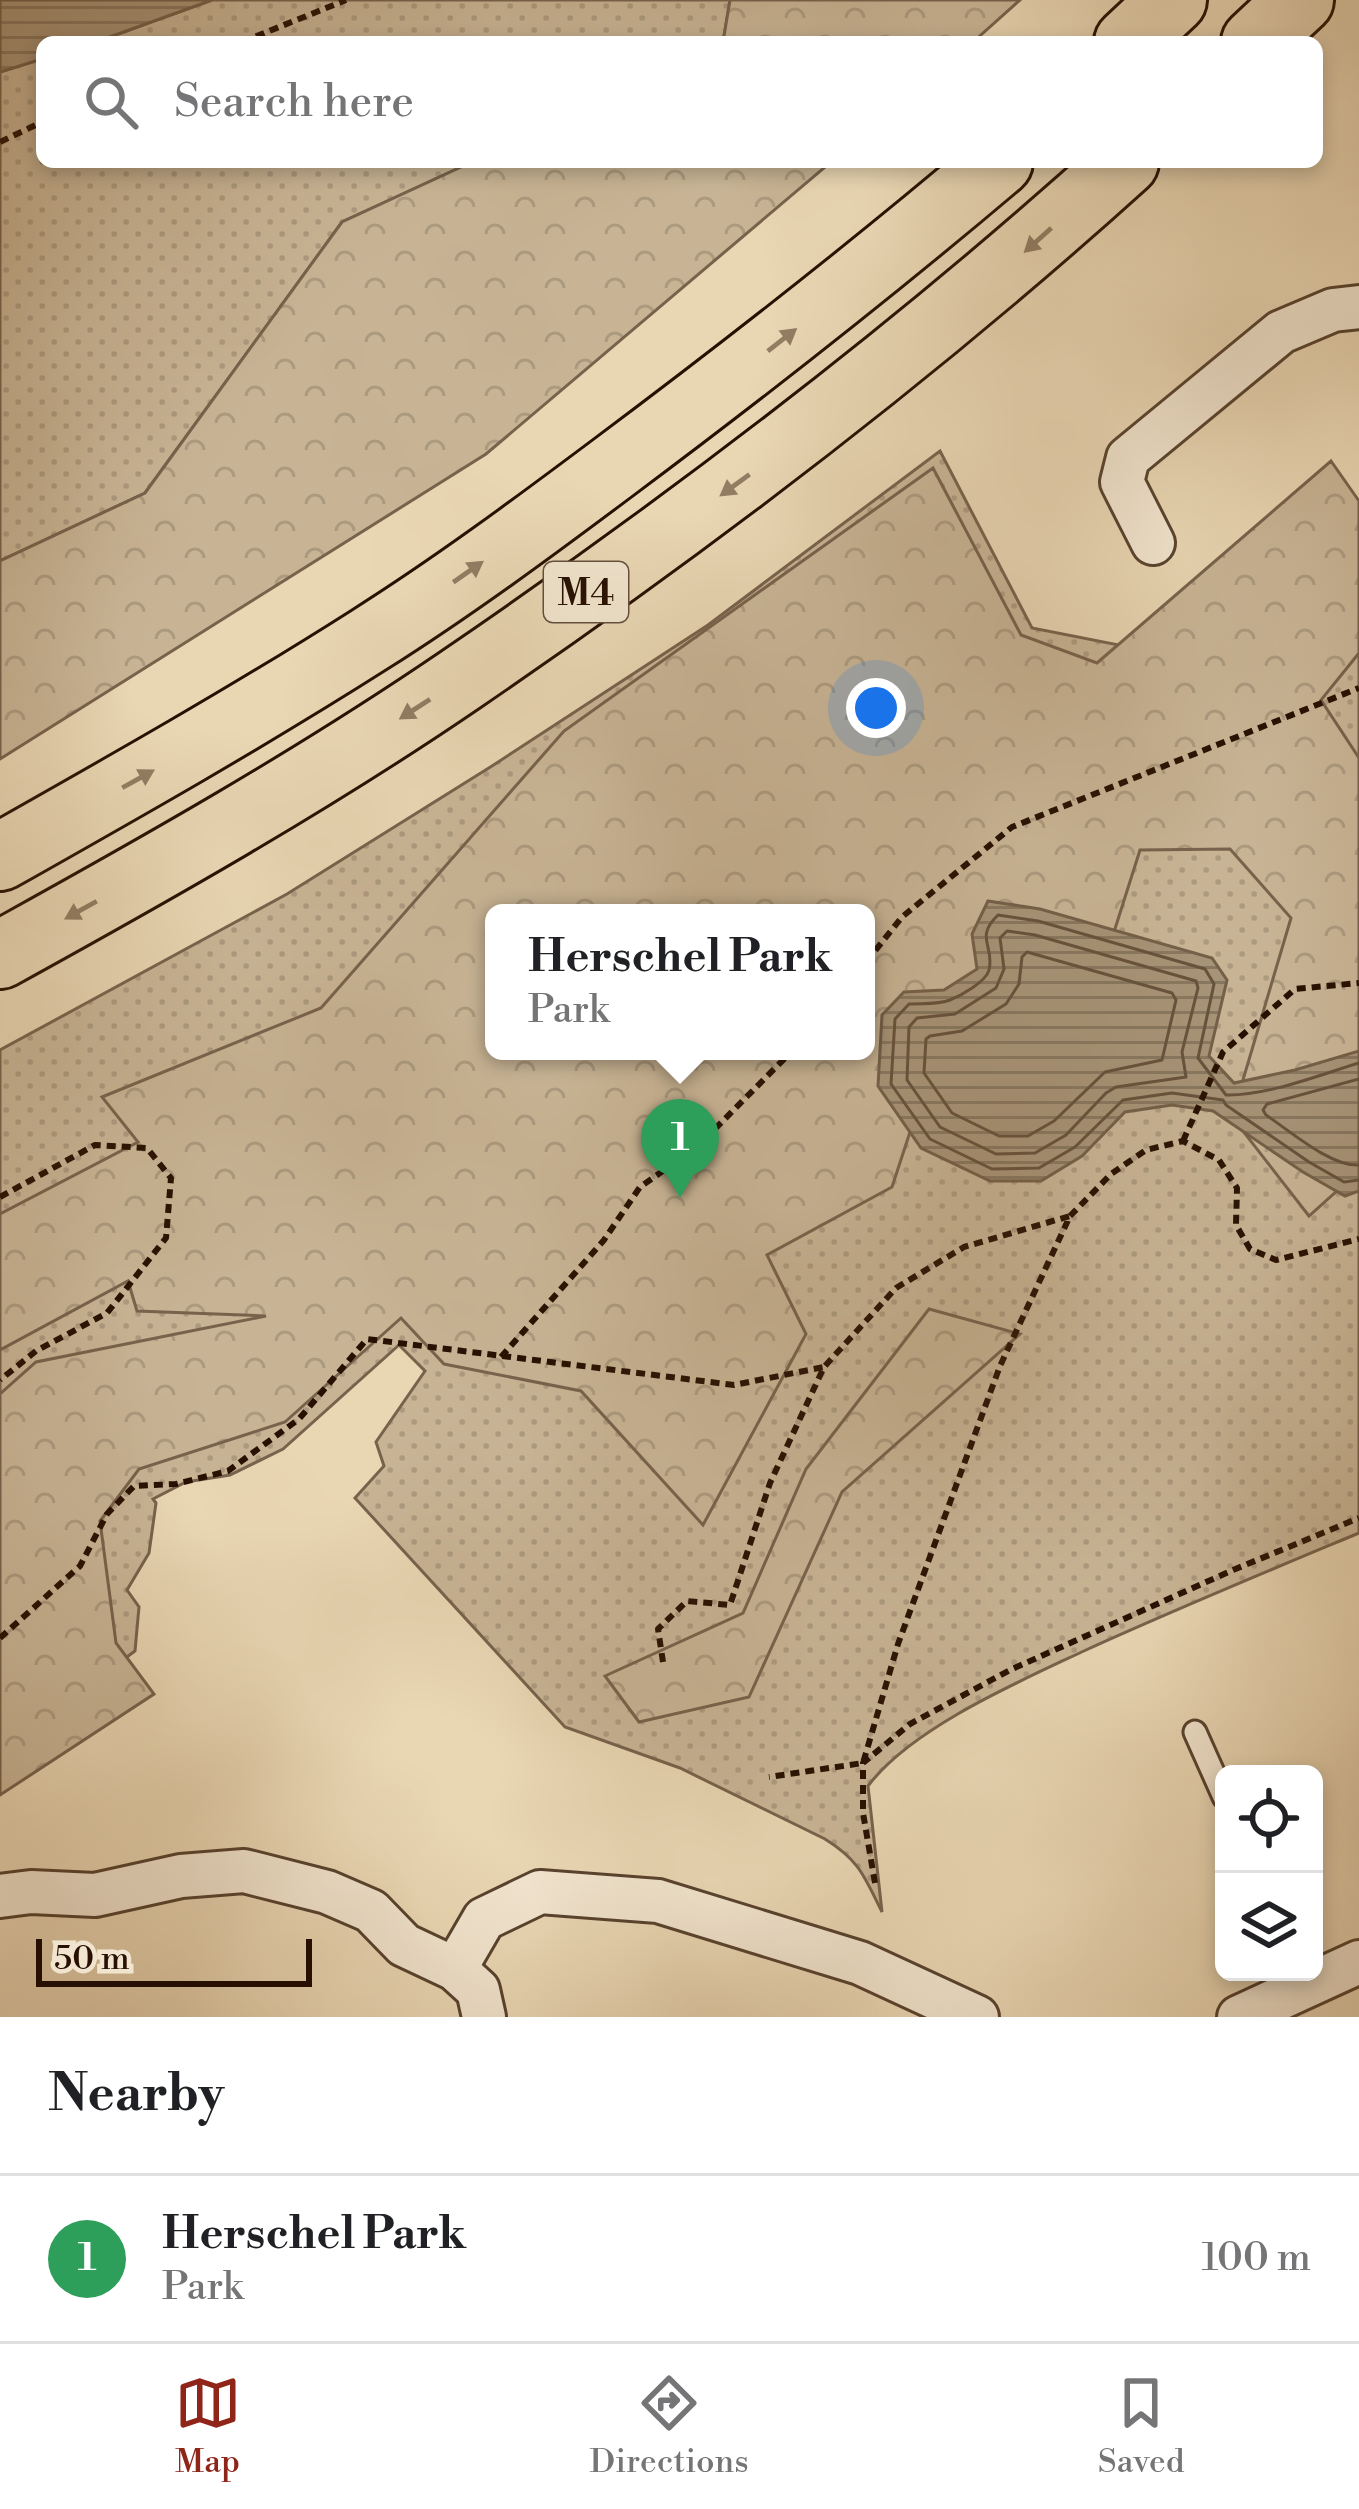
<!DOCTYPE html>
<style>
:root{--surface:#fff;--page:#f6f6f6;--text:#202124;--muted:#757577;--line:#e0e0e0;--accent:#8f2418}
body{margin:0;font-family:"Libre Bodoni",serif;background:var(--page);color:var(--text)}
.controls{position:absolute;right:36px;bottom:36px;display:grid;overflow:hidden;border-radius:18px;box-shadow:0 6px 18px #0003}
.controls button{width:108px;height:108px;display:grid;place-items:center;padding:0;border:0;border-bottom:3px solid var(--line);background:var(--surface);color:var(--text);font:60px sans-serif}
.scale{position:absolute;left:36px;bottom:30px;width:276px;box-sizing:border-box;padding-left:12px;border:6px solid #271002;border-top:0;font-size:33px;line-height:42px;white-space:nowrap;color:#271002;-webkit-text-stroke:9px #f1e4ce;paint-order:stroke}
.you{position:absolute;left:876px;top:708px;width:42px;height:42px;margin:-30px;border:9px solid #fff;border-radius:50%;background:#1a73e8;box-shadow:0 0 0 18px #1a73e833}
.badge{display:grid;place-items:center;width:78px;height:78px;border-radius:50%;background:var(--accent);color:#fff;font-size:39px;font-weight:700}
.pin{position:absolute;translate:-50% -99px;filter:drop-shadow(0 3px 6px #0008)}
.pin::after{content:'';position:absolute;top:63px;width:42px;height:36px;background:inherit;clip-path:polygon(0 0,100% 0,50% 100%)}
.popup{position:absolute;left:485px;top:904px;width:390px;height:156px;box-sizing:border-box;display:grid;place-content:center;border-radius:18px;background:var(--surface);filter:drop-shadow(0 3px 9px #0005);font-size:39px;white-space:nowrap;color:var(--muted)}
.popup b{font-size:45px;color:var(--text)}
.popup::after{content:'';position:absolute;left:50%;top:100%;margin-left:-24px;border:24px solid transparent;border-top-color:var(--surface)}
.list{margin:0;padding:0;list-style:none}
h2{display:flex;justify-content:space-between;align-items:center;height:156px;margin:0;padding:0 48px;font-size:51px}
h2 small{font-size:39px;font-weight:400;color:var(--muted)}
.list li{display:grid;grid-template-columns:78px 1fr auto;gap:36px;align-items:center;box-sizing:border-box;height:168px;padding:0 48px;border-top:3px solid var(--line)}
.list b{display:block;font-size:45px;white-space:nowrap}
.list p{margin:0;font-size:39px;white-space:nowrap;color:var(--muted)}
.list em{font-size:39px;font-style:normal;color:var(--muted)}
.icon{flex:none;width:66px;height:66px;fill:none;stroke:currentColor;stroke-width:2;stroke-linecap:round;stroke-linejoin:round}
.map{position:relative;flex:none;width:1359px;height:2017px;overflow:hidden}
.search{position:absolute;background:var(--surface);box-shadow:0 6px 18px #0003;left:36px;right:36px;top:36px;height:132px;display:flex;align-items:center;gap:30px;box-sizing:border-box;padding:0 42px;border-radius:18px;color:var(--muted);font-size:45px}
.sheet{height:324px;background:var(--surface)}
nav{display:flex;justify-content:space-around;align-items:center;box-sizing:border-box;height:168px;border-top:3px solid var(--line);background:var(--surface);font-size:33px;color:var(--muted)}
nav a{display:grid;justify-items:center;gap:6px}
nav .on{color:var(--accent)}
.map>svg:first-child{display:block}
</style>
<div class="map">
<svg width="1359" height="2017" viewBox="0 0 1359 2017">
<defs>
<pattern id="green-dots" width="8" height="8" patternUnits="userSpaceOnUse" patternTransform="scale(3)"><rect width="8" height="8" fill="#c8b495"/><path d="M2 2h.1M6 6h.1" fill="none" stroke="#ac9a7f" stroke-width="1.8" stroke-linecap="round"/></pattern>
<pattern id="forest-crowns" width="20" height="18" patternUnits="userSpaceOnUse" patternTransform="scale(3)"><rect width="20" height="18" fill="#c8b495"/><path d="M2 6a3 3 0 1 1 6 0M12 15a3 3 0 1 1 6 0" fill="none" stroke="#ac9a7f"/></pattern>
<pattern id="water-rules" width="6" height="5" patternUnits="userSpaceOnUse" patternTransform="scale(3)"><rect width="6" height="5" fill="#a79377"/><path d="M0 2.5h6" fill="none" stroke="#88775f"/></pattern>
</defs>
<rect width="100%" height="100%" fill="#e9d6b3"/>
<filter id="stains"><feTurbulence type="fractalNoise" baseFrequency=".00167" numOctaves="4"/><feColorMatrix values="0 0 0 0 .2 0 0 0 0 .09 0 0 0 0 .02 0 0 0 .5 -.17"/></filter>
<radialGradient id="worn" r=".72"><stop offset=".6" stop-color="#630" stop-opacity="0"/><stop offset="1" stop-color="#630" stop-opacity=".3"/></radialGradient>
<g fill="url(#green-dots)" stroke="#78624c" stroke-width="3" fill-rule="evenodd">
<path d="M212 0H730L723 42H96Z"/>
<path d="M42 59V162H472L342 222 145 493 0 561V72Z"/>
<path d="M940 451 1032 628 1159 653 1359 511V1533C1268 1571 1176 1609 1086 1650 1020 1681 911 1728 868 1786L882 1912C864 1876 860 1861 825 1839L680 1768 565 1727 355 1498 384 1466 376 1442 425 1371 399 1345 283 1449 230 1475 186 1482 153 1499 156 1503 149 1553 127 1590 139 1607 135 1651 0 1752V1050L287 894 492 766 708 625ZM494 913H866V1051H494Z"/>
</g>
<g fill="url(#forest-crowns)" stroke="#78624c" stroke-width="3" fill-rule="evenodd">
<path d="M730 0H1020L973 42H723Z"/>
<path d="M472 162H831L486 454 0 759V561L145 493 342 222Z"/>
<path d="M1331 461 1359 501V653L1321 700 1359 758V1171L1309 1216 1232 1117 1291 918 1230 849 1140 850 1061 1099 932 1065 892 1187 767 1255 806 1334 703 1525 581 1391 444 1364 401 1318 285 1422 139 1469 100 1521 116 1643 154 1694 0 1795V1394L36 1362 266 1316 137 1311 128 1281 0 1350V1214L138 1142 102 1097 321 1008 564 731 933 468 1021 635 1097 663ZM494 913H866V1051H494Z"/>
<path d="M929 1309 1020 1334 842 1492 749 1697 639 1722 605 1676 743 1613 806 1469Z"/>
</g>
<g fill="url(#water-rules)" stroke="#745f48" stroke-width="3">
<path d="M0 0H212L96 42H42V59L0 72Z"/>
<path d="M988 901 1040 909 1212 958 1227 980 1209 1056 1234 1083 1295 1070 1359 1051V1191L1345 1196 1303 1172 1213 1111 1172 1105 1125 1112 1082 1156 1041 1181H990L921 1148 878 1086 882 1015 904 992 944 990 977 969 972 934Z"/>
</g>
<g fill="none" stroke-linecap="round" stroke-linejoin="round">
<g stroke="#67523c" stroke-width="3">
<path d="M1007 931 1035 935 1196 981 1198 988 1182 1052 1186 1077 1116 1087 1106 1093 1066 1135 1035 1153 996 1154 940 1127 907 1080 909 1027 917 1018 955 1014 996 988 1004 969 1000 938Z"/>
<path d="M1027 952 1172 993 1176 1000 1162 1060 1105 1072 1054 1121 1028 1136H999L952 1113 924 1073 926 1039 930 1036 962 1031 1006 1004 1019 984 1022 957Z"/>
<path d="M1359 1063C1319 1075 1267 1096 1226 1095L1198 1058 1214 984 1205 969 1038 921 998 915C974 938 995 946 989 970 986 982 960 996 950 1000 938 1005 922 1003 909 1004L895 1019 891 1084 930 1139 992 1169 1039 1168 1075 1147 1123 1100 1172 1093 1223 1100 1226 1105 1309 1162 1344 1182 1359 1180"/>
<path d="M1359 1079 1267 1104 1263 1110 1266 1115C1290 1131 1331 1167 1359 1165"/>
</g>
<defs>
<path id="lane" d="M1195 1732 1224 1797"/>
<g id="street">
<path d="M1153 543 1122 482 1128 458 1281 332 1333 310 1359 307"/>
<path d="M0 1896 31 1892 95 1895 181 1876 244 1871 327 1892 371 1911 404 1945 455 1969 478 1990 484 2017"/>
<path d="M455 1969 484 1919 540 1892 658 1901 860 1963 977 2017"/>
<path d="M1239 2017 1359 1962"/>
</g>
<g id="highway">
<path d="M1128 42 1173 0"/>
<path d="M1255 42 1300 0"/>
<path d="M0 857C124 787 248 717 369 640 453 587 534 527 614 467 745 369 874 268 999 162"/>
<path d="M0 955C156 869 312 781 460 680 693 521 916 351 1125 162"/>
</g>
</defs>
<use href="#lane" stroke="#58422e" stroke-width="27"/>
<use href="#street" stroke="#58422e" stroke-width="48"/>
<use href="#highway" stroke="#271002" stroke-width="72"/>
<g stroke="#271002" stroke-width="6" stroke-dasharray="9 6" stroke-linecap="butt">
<path d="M242 42 346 0"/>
<path d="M0 142 42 122"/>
<path d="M866 962 902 917 1012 827 1359 688"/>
<path d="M1183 1141 1223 1052 1295 989 1359 983"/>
<path d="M0 1197 95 1145 147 1148 171 1178 166 1238 107 1313 36 1351 0 1380"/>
<path d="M1070 1216 1111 1174 1146 1150 1183 1141 1219 1160 1237 1188 1236 1225 1250 1249 1276 1260 1359 1239"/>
<path d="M501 1357 604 1240 640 1187 697 1147 792 1051"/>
<path d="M0 1638 80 1566 107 1514 134 1486 176 1484 228 1471 299 1419 367 1339 734 1385 824 1367"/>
<path d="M663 1662 658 1629 687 1601 730 1605 770 1483 824 1367 896 1288 964 1247 1070 1216 1000 1366 898 1644 863 1763 769 1777"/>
<path d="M875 1883 863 1813V1763L910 1724 1010 1670 1233 1570 1359 1518"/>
</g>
<use href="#lane" stroke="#f1e4ce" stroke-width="21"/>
<use href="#street" stroke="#f1e4ce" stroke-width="42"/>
<use href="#highway" stroke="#e9d6b3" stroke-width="66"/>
</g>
<defs><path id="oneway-solid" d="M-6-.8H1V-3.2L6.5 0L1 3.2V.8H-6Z" transform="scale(3)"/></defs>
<g fill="#927d63">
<use href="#oneway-solid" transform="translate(1038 240) rotate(138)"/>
<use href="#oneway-solid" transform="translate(782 340) rotate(-38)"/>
<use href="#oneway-solid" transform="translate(735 485) rotate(144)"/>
<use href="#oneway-solid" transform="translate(468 572) rotate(-35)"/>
<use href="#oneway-solid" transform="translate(415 709) rotate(147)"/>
<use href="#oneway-solid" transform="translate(138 779) rotate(-29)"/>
<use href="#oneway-solid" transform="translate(81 910) rotate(151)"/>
</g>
<g text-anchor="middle" stroke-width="9" stroke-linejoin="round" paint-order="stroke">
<rect fill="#f1e4ce" stroke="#64503f" stroke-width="3" x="544" y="562" width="84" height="60" rx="9"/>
<g font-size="36" font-weight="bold" fill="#271002">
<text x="586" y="605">M4</text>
</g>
</g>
<rect width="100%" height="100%" filter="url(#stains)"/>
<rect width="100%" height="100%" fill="url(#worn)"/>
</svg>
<div class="controls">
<button><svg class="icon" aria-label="locate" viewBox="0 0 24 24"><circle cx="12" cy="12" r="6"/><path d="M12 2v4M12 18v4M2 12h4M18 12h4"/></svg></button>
<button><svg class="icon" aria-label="layers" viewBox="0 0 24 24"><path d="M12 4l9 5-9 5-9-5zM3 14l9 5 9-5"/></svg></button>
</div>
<div class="scale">50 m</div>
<div class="you"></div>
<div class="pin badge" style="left:680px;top:1198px;background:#2e9e5b">1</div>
<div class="popup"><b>Herschel Park</b>Park</div>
<div class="search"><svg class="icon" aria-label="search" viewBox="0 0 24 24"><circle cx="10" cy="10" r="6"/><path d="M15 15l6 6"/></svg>Search here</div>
</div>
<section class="sheet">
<h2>Nearby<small></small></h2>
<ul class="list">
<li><span class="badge" style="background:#2e9e5b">1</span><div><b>Herschel Park</b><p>Park</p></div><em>100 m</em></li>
</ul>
</section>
<nav>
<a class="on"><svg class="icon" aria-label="map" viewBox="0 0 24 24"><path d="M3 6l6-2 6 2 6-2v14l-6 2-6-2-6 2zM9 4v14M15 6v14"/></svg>Map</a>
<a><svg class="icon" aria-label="directions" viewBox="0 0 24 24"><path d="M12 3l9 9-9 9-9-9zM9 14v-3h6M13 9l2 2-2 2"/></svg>Directions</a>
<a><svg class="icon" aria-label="saved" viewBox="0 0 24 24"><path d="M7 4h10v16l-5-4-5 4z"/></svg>Saved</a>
</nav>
